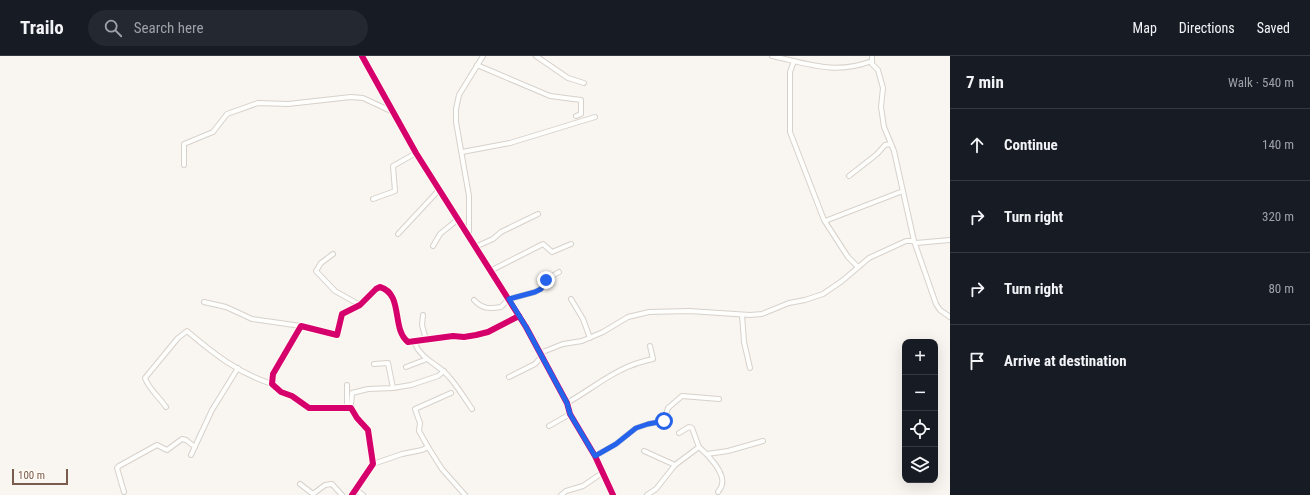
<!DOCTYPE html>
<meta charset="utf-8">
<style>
:root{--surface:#171b24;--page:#242831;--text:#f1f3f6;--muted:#9ea1a6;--line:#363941}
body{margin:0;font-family:"Roboto Condensed",sans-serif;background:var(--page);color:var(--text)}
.controls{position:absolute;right:12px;bottom:12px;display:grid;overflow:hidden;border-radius:8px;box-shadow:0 4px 16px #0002}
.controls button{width:36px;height:36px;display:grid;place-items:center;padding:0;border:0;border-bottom:1px solid var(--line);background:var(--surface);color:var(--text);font:20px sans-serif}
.scale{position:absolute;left:12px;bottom:10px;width:56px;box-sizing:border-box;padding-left:4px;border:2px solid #7a5c4d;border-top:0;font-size:11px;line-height:14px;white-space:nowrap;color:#7a5c4d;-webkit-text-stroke:3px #fffaf3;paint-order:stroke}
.stop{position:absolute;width:12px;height:12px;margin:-9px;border:3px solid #2563eb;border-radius:50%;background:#fff}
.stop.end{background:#2563eb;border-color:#fff;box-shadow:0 1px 4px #0008}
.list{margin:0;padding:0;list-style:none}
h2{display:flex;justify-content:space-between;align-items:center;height:52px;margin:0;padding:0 16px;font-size:17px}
h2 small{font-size:13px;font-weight:400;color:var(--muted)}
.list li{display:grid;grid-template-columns:26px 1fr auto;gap:12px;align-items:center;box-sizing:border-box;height:72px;padding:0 16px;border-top:1px solid var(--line)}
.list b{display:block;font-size:15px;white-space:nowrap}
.list em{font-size:13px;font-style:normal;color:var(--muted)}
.icon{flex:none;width:22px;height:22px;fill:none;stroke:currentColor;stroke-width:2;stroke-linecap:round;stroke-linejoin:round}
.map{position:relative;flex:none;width:950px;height:439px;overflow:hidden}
header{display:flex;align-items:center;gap:24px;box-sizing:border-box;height:56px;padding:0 20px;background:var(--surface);border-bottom:1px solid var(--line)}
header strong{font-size:19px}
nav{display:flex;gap:22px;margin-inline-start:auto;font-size:14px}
.search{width:280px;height:36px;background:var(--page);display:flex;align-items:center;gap:10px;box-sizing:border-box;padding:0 14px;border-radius:22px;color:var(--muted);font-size:15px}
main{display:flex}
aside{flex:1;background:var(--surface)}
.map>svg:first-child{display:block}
</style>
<header>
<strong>Trailo</strong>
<div class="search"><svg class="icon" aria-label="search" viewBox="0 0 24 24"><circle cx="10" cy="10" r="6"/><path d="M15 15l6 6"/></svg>Search here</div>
<nav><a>Map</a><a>Directions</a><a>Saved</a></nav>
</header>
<main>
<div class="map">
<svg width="950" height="439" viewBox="0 0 950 439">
<rect width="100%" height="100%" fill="#f9f5f0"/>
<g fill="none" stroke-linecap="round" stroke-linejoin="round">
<defs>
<g id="minor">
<path d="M362 0 416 97 526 271 567 347 570 358 595 400 613 439"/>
<path d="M536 0 568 22 584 27"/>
<path d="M772 0C809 8 835 19 872 5"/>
<path d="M872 0V8L878 14 883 32 881 51 884 71 894 95 914 185 936 248 940 254 950 261"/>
<path d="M794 5 790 16V76L824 164 848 201 858 211"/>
<path d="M477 9 550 40 581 44V58L576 60"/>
<path d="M462 96 510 87 595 61"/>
<path d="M184 109V88L213 76 227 58 258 47 288 48 351 41 363 42 391 55"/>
<path d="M849 120 877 98 885 89 891 88"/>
<path d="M373 143 395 135 393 110 416 97"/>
<path d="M825 165 903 135"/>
<path d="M398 178 439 134"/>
<path d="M469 180V140L456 66V53L459 39 483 0"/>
<path d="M916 187 950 184"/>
<path d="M433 190 440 178 457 164"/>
<path d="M475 191 493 183 501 176 538 158"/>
<path d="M333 198 321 207 316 215 335 235 360 249"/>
<path d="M490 215 543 188 552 196 571 188"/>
<path d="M571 243 583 263 590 282"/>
<path d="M474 244C482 253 490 253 501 251L509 243 535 236 541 233 544 225 559 216"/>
<path d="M204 246 226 251 252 263 301 270"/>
<path d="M423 259 422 269 426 284"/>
<path d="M742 259 744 286 750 312"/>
<path d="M414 286C422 305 438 307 450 322 458 331 465 343 472 353"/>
<path d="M540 297 563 288 582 285 603 276 628 261 649 256 689 255 750 259 762 258 789 247 805 244 823 238 842 225 869 202 906 185H914"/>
<path d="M374 308 388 307 393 332"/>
<path d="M406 311 427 303"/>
<path d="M509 321 535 308 542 300"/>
<path d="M347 329V351"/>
<path d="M451 337 415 353 420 367 419 375 428 391 442 413 465 439"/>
<path d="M567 347C597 330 617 310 653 303L650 290"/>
<path d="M166 351C160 342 148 332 145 322L178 282 187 275C214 298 238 317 272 328"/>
<path d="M353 354 351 349 352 337 368 333 393 332 411 329 438 320 444 315"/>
<path d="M549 370 570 358"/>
<path d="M699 391C707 398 725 416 722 428 722 431 719 434 718 436"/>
<path d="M644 395 675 409"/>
<path d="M707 398 728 395 763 385"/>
<path d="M191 399 212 354 238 312"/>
<path d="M595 400 616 388 636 372 648 368 664 365 668 352 682 340 719 343"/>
<path d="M373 408 402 398 422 394 428 391"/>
<path d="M300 428 313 438 325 429 332 428 342 439"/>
<path d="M356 434 363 439"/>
<path d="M124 436 117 412 119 410 157 389 167 394 182 383 186 384 195 391"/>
<path d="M352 439 373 408 368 374 357 362 351 352H309L292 340 281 336 272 328 273 318 301 270 337 279 342 258 360 249 376 233 380 231C404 238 391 273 408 286L453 280 464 281 476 279 488 276 519 260"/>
<path d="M561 439 566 435 583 430 602 417"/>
<path d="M647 439 656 433 675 409 699 391 692 372 689 371 679 377"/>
</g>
</defs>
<use href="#minor" stroke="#d7d1cb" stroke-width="6"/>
<use href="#minor" stroke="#fefefd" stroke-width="4"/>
<defs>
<g id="cycleway">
<path d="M362 0 416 97 526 271 567 347 570 358 595 400 613 439"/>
<path d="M352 439 373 408 368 374 357 362 351 352H309L292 340 281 336 272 328 273 318 301 270 337 279 342 258 360 249 376 233 380 231C404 238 391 273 408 286L453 280 464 281 476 279 488 276 519 260"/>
</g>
</defs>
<use href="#cycleway" stroke="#fffaf3" stroke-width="8"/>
<use href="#cycleway" stroke="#d6006c" stroke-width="6"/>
</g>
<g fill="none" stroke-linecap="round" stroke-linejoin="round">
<path stroke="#2563eb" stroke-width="5" d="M546 224 541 233 535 236 509 243 526 271 567 347 570 358 595 400 616 388 636 372 648 368 664 365"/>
</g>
</svg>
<div class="controls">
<button>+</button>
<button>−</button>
<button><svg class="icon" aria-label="locate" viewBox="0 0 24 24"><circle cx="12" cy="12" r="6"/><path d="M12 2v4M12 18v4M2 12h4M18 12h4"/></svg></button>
<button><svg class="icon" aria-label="layers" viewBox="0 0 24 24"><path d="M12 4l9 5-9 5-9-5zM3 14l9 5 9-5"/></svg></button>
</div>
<div class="scale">100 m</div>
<div class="stop" style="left:664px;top:365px"></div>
<div class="stop end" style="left:546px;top:224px"></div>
</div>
<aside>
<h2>7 min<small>Walk · 540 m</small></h2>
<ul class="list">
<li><svg class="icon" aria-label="ahead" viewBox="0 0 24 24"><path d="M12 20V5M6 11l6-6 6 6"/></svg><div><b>Continue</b></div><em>140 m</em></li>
<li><svg class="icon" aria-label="right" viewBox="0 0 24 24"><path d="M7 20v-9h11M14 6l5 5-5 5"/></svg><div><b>Turn right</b></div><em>320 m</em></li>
<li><svg class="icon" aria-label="right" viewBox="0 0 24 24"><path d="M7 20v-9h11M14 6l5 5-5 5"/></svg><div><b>Turn right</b></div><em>80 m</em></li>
<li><svg class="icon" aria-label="arrive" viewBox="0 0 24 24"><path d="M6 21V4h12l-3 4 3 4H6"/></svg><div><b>Arrive at destination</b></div></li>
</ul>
</aside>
</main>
